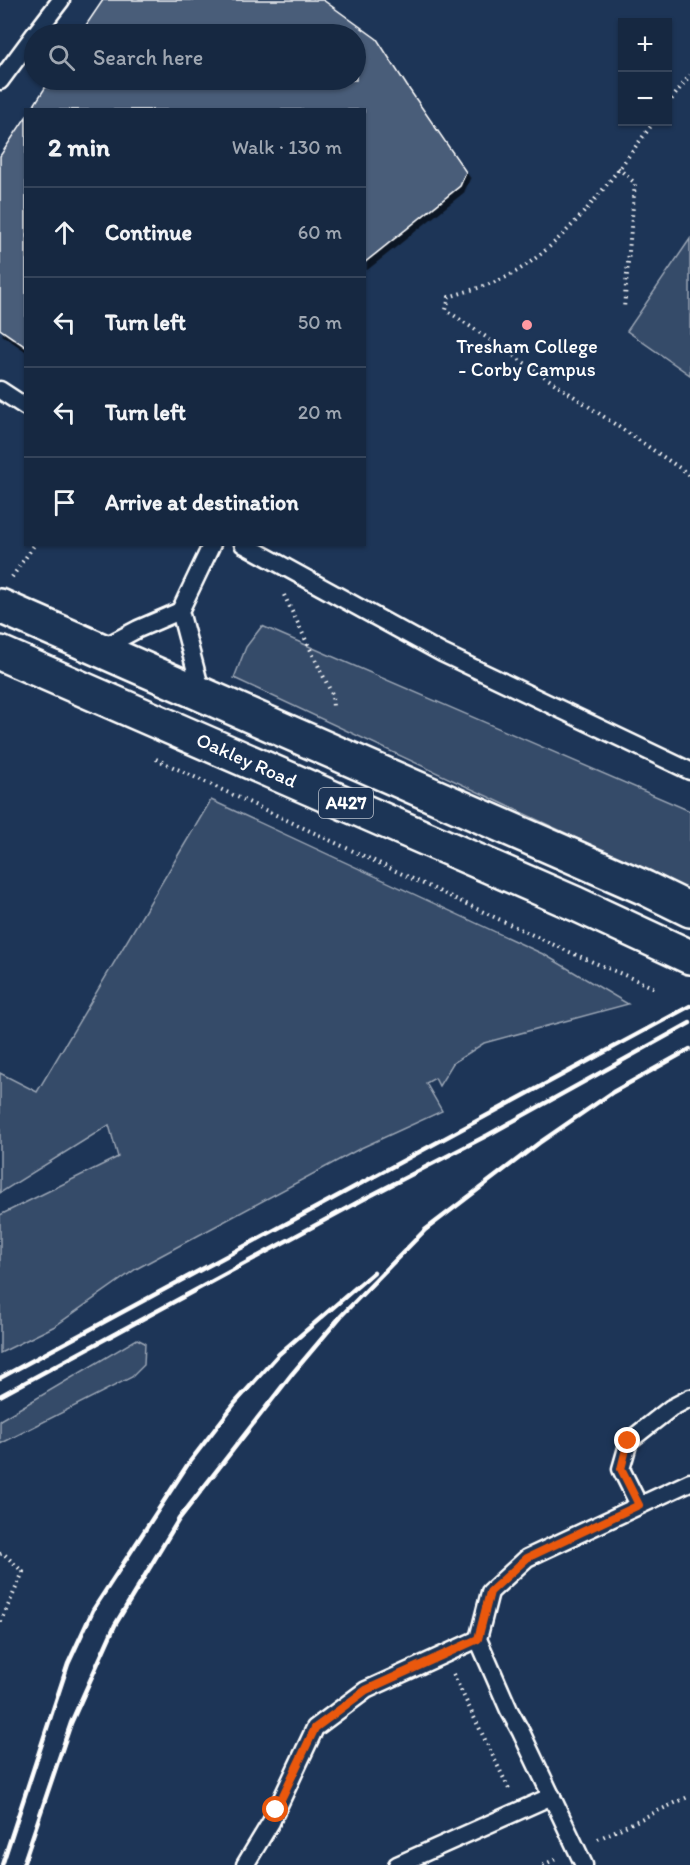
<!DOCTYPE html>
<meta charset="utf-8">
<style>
:root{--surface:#162841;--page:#23344c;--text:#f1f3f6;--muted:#9ea6b1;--line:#35445a}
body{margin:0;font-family:Itim,sans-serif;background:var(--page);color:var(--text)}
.controls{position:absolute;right:18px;top:18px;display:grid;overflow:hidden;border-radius:0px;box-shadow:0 2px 4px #0004}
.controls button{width:54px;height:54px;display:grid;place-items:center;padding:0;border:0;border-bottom:2px solid var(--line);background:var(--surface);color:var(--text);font:30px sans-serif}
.stop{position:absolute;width:18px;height:18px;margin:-14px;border:4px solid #ea580c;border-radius:50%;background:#fff}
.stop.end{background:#ea580c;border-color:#fff;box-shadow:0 2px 6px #0008}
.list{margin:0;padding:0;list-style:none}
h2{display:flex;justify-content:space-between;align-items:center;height:78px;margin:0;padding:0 24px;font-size:26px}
h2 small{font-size:20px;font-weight:400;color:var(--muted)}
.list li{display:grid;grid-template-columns:39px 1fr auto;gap:18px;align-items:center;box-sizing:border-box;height:90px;padding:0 24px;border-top:2px solid var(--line)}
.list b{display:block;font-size:22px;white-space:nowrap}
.list em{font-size:20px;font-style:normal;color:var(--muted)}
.icon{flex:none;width:33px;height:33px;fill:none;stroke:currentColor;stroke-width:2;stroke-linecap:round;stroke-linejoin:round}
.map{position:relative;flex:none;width:690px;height:1865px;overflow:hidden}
.search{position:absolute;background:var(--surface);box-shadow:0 2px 4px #0004;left:24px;top:24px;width:342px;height:66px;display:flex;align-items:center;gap:15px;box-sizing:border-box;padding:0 21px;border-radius:33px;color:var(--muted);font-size:22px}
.panel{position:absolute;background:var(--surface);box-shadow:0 2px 4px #0004;left:24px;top:108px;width:342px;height:438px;border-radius:0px}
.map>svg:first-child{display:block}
</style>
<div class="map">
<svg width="690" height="1865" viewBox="0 0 690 1865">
<defs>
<filter id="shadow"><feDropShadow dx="3.5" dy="6" stdDeviation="0" flood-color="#0009"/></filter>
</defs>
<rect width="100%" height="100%" fill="#1d3557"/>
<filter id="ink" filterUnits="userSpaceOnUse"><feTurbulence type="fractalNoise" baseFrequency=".0167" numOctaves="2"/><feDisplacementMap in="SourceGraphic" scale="12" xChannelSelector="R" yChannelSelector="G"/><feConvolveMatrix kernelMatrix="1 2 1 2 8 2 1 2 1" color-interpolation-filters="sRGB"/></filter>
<g filter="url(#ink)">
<g fill="#364b69" stroke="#9aa5b4" stroke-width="1.5">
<path d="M690 239V375L627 331Z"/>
<path d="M262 626 690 811V891L234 678 246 647Z"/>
<path d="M211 800 545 955 628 1004 484 1043 453 1063 439 1086 435 1078 426 1083 442 1111 361 1148 136 1269 55 1326 0 1353V1215L118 1157 109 1125 0 1193V1073L37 1092Z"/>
<path d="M137 1339 145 1343 144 1365 132 1377 0 1444V1420Z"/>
</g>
<g fill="#4a5d79" stroke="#fff" stroke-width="1.5" filter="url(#shadow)">
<path d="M103 0H323L377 39 407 86 466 172 460 186 364 263V110H31L50 80H356V34H80Z"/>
<path d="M26 117V347L0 329V156Z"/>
</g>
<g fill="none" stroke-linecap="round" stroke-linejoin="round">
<defs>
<g id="service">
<path d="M35 34 61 0"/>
<path d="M0 81 34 35"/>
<path d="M0 390 26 407"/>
<path d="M243 544 442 653 690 771"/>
<path d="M100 649 138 629 180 611"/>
<path d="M202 694 180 611 212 544"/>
<path d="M639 1505 621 1469 629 1441 671 1408 690 1398"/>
<path d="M245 1865 271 1822 315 1728 366 1690 478 1639"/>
<path d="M397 1865 552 1796"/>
<path d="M584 1865 521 1732 509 1710 478 1639 490 1592 527 1558 690 1482"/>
</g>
<g id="trunk">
<path d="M0 606 645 888 690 910"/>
<path d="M0 653 576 904 690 957"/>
</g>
</defs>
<use href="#service" stroke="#fff" stroke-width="21"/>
<use href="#trunk" stroke="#fff" stroke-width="38"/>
<g stroke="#fff" stroke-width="4" stroke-dasharray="1.5 4.5" stroke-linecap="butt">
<path d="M668 104 690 75"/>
<path d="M654 122C613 176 573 237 514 273 495 284 470 290 449 297L446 310 690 475"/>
<path d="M618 168 635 183 624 308"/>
<path d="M12 577 35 544"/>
<path d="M284 595 332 694 333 707"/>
<path d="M156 759 567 951 655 988"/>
<path d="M0 1554 3 1553 23 1572 0 1624"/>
<path d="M453 1674 509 1789"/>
<path d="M598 1839 690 1796"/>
<path d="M543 1865 556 1859"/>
</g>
<use href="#service" stroke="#1d3557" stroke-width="16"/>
<use href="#trunk" stroke="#1d3557" stroke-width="33"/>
<g stroke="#fff" stroke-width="4.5">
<path d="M0 1378 690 1006"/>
<path d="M0 1396 362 1200 488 1135 690 1023"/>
<path d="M2 1865 68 1664 93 1610 188 1464 235 1403 279 1354 374 1272"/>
<path d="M23 1865 71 1723 115 1625 179 1519 292 1374 341 1316 425 1230 539 1143 613 1092 690 1049"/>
</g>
</g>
</g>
<g fill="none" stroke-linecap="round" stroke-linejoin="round" filter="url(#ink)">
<path stroke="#ea580c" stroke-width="8" d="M276 1810 315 1728 366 1690 478 1639 490 1592 527 1558 639 1505 621 1469 628 1441"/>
</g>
<circle fill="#ff9aa2" stroke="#1d3557" stroke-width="2" cx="527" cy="325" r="6"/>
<g text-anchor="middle" stroke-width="5" stroke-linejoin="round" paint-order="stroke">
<rect fill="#1d3557" stroke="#bbc2cd" stroke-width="1.5" x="319" y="788" width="54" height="30" rx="4.5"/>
<g font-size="18" font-weight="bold" fill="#fff">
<text x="346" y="809">A427</text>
</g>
<g font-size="20" fill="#fff" stroke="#1d3557">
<text x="527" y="353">Tresham College<tspan x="527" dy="23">- Corby Campus</tspan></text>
</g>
<g font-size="20" fill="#fff" stroke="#1d3557">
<text transform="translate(247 760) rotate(24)" y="7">Oakley Road</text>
</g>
</g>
</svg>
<div class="controls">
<button>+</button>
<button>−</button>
</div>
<div class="stop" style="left:276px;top:1810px"></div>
<div class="stop end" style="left:628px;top:1441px"></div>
<div class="search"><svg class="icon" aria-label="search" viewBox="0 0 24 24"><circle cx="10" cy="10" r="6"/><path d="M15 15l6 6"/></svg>Search here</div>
<section class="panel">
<h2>2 min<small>Walk · 130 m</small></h2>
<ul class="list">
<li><svg class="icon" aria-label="ahead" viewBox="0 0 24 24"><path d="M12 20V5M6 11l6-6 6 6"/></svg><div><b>Continue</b></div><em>60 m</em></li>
<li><svg class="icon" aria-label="left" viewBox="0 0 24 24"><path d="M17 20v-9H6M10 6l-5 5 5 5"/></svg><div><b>Turn left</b></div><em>50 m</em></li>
<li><svg class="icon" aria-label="left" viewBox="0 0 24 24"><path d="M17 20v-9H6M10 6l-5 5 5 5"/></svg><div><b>Turn left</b></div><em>20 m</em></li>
<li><svg class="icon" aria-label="arrive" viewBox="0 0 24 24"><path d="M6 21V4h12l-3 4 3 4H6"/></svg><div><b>Arrive at destination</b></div></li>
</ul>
</section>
</div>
